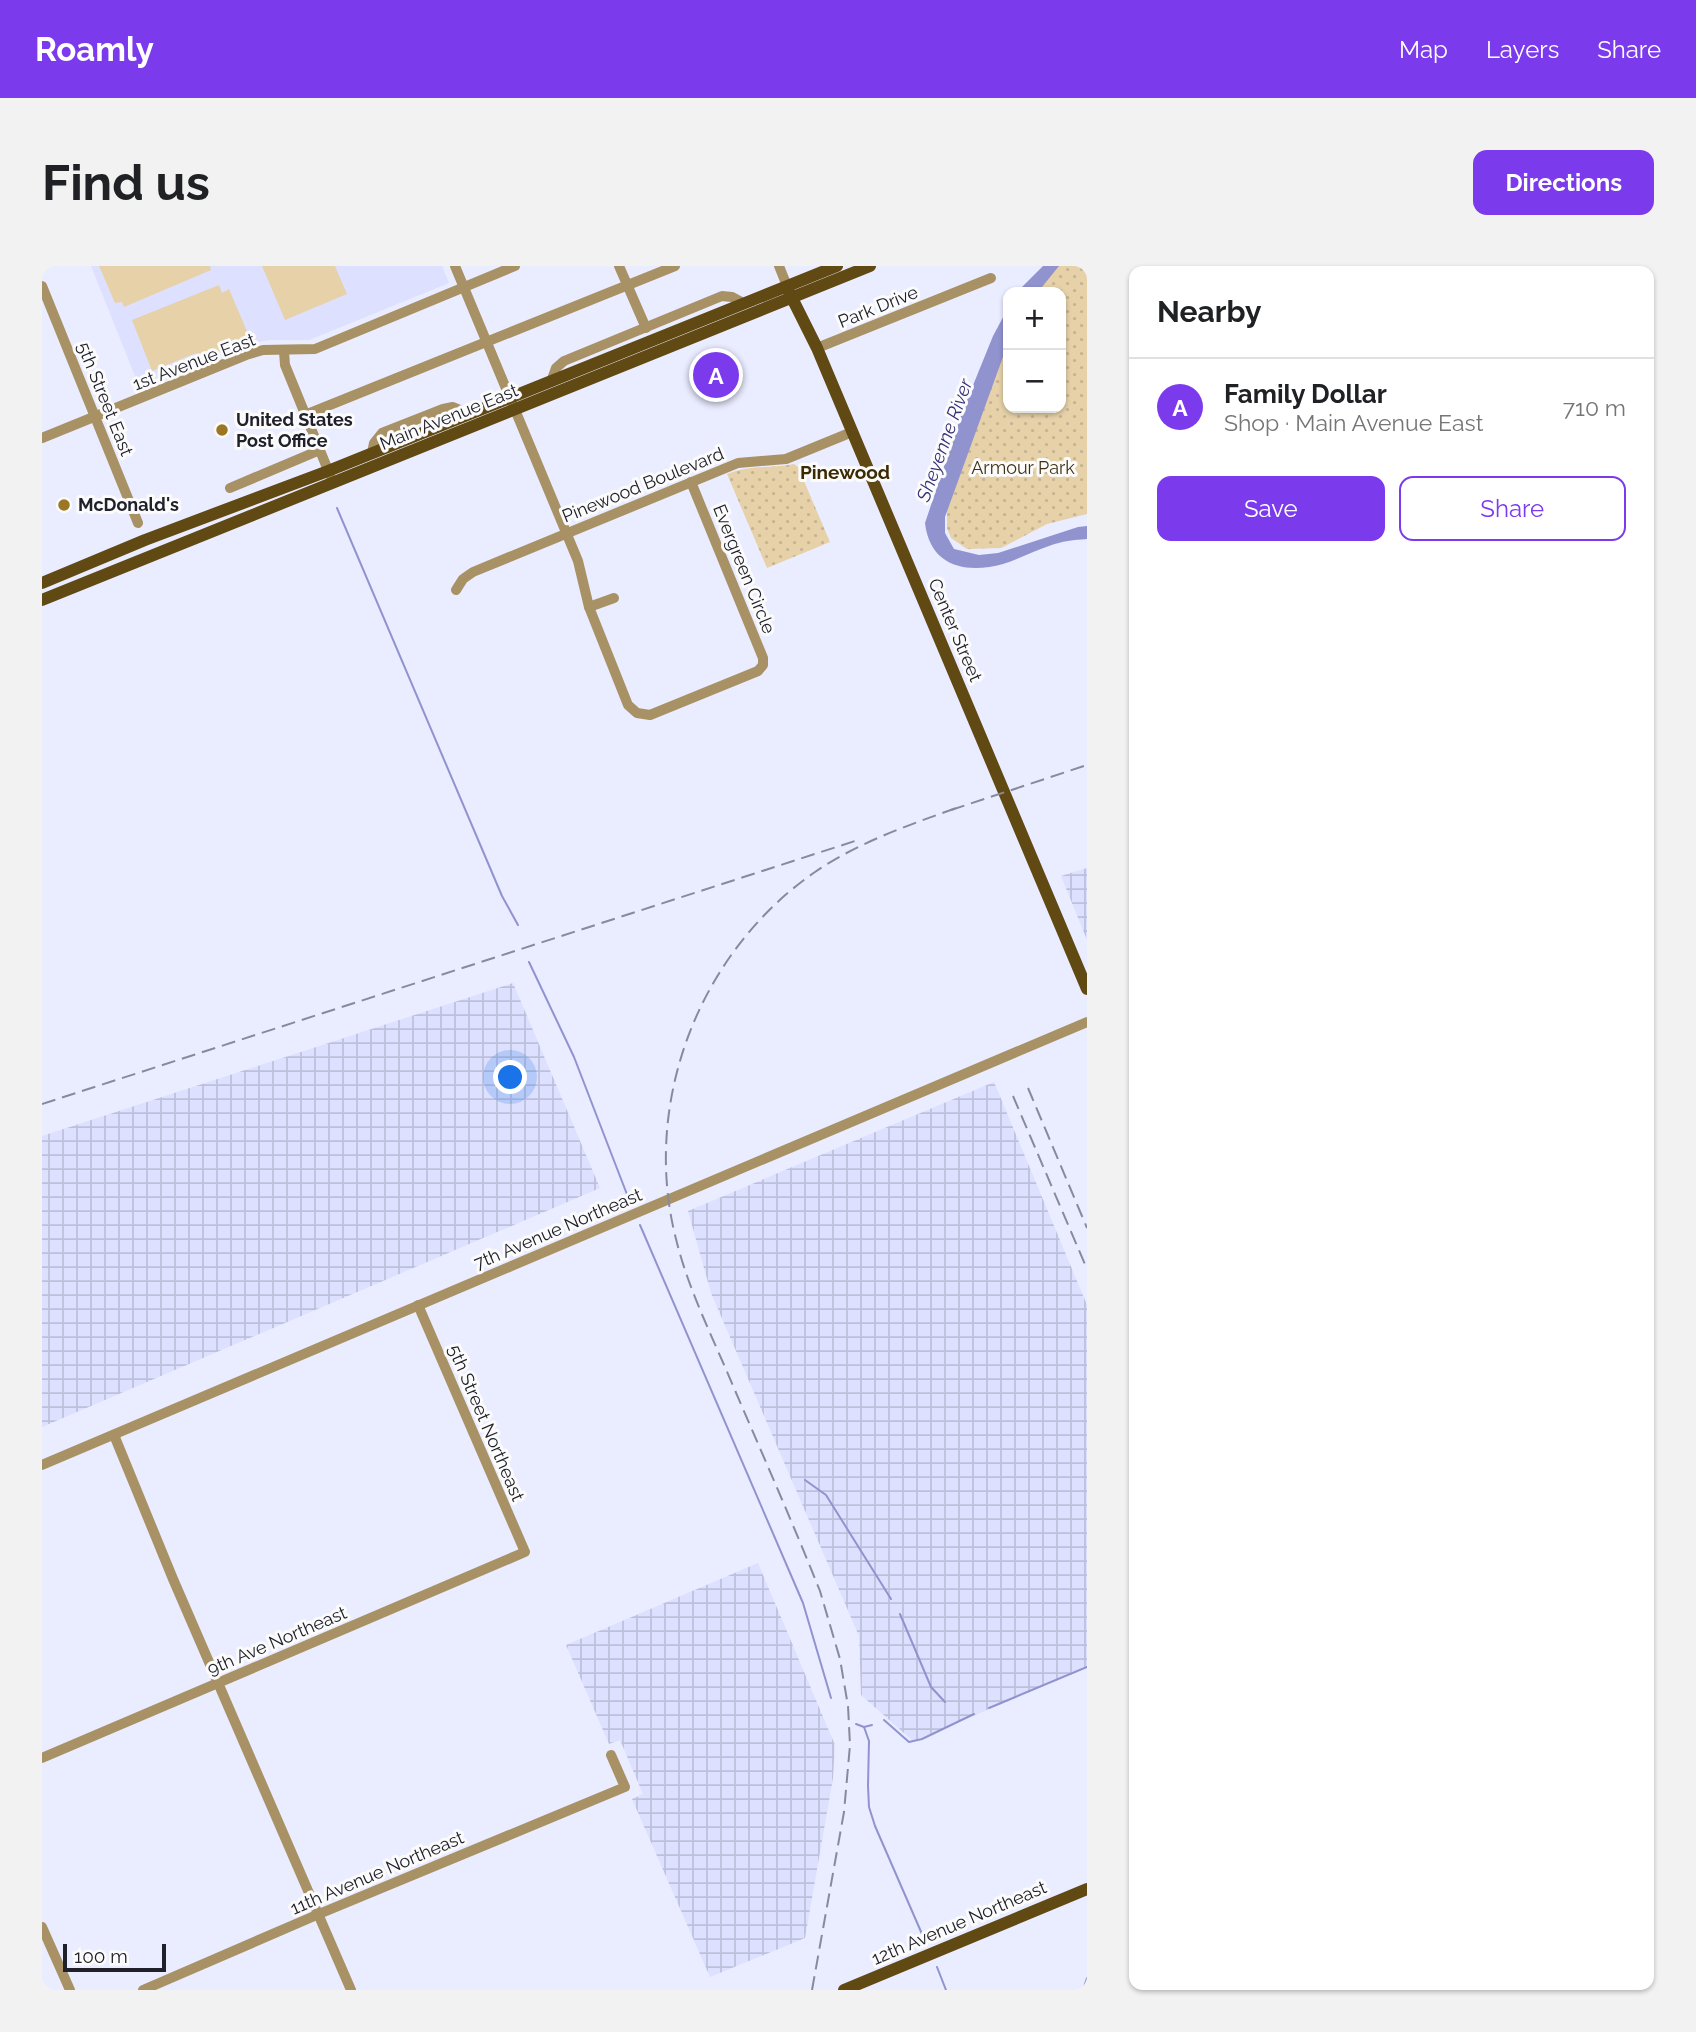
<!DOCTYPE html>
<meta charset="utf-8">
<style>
:root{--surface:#fff;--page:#f2f2f2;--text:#202124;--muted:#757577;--line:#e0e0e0;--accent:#7c3aed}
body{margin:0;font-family:Raleway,sans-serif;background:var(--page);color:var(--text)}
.controls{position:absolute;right:21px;top:21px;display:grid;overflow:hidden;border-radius:14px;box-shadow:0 2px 5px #0004}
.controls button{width:63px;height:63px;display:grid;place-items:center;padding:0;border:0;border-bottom:2px solid var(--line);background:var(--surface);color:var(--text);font:35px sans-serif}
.scale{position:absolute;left:21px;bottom:18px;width:103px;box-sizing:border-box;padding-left:7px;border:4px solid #20202b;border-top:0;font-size:19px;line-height:24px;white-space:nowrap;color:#20202b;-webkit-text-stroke:5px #fbfbfb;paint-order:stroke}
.you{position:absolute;left:469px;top:812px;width:24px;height:24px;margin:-18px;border:5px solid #fff;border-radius:50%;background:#1a73e8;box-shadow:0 0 0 10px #1a73e833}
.badge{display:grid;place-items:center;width:46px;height:46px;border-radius:50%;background:var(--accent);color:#fff;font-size:23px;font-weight:700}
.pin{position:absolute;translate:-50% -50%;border:4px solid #fff;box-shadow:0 2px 7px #0006}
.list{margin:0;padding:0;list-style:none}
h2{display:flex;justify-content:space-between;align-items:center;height:91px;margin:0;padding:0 28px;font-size:30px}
h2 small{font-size:23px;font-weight:400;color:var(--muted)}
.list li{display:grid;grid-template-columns:46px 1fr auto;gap:21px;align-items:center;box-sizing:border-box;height:98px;padding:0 28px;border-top:2px solid var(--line)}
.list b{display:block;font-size:26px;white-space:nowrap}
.list p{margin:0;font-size:23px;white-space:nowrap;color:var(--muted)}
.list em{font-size:23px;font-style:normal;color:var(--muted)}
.actions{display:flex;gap:14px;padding:21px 28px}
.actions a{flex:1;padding:16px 0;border:2px solid var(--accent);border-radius:14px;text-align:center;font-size:24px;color:var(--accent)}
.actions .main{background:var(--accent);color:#fff}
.map{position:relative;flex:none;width:1045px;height:1724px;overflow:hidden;border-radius:14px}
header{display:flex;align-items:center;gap:42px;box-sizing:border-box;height:98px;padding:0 35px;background:var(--accent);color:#fff}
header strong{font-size:33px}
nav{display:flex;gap:38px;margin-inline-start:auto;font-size:24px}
.intro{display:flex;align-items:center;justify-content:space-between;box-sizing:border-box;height:168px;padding:0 42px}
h1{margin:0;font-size:49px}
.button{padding:18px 32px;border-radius:14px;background:var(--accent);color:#fff;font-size:24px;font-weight:700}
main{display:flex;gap:42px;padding:0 42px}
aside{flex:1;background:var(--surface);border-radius:14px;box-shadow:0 2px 5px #0004}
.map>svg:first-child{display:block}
</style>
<header>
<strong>Roamly</strong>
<nav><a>Map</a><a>Layers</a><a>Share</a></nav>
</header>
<div class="intro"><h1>Find us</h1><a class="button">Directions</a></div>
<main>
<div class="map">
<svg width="1045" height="1724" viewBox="0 0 1045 1724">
<defs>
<pattern id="industrial-grid" width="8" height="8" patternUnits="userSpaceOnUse" patternTransform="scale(1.75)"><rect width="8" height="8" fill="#dde0fe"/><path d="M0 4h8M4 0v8" fill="none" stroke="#bdc0da"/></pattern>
<pattern id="park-dots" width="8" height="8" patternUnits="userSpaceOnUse" patternTransform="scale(1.75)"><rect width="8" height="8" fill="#e6d1a9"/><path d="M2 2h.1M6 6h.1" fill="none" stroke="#c5b392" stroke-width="1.8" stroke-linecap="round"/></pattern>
</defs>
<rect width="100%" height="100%" fill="#eaecff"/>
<path fill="#dde0fe" d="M49 0H400L407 17 267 74H228L198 79 97 120Z"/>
<g fill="url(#industrial-grid)">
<path d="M1045 602V674L1019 610Z"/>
<path d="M471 717 558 922 0 1161V870Z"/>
<path d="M952 816 1045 1039V1402L871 1475 819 1429 817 1370 669 1027 646 945Z"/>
<path d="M716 1297 793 1479 791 1512 763 1672 668 1711 590 1533 601 1528 578 1474 567 1478 524 1379Z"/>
</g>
<g fill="url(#park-dots)">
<path d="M1012 0H1045V248L1005 258 959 282 925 283 909 272 905 262V242L932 158 966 76V142H1019V26H989Z"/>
<path d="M752 198 756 201 788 276 725 302 685 208C710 198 727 203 752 198Z"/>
</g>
<g fill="#e6d1a9">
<path d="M57 0H168L169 4 82 41 80 36 73 37Z"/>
<path d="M220 0H293L305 28 243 54Z"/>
<path d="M177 19 180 27 187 23 207 70 204 76 157 95 154 87 110 105 90 54Z"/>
</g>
<g fill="#9193cf">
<path d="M1001 0H1017L996 26H975Z"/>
<path d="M966 42V77L903 251V267L912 283 937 289 956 287 1036 261 1045 260V273C1032 274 1020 275 1007 280 992 285 977 293 961 298 925 308 888 301 883 257L921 144 951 70Z"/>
</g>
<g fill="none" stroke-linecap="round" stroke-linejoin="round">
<g stroke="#9193cf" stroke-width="2">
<path d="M295 242 460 630 476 659"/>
<path d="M487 696 532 791 586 931"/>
<path d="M598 959 761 1337 789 1432"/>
<path d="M763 1214 784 1229 849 1333"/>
<path d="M858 1348 889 1421 903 1436"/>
<path d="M947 1442 1045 1401"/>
<path d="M842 1454 867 1476 880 1473 932 1448"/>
<path d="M814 1458 822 1461 827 1475 826 1520 827 1541 833 1560 880 1668"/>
<path d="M822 1461 830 1459"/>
<path d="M895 1701 904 1724"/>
<path d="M1041 1724 1045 1712"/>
</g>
<g stroke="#a89265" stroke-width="10">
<path d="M413 0 536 295 547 341 586 439 595 447 608 449 716 405 721 399V392L649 216"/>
<path d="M577 0 604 62"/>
<path d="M737 0 745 20"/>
<path d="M0 20 96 257"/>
<path d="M775 82 949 12"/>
<path d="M242 85 243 99 288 209"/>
<path d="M509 116 514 102 522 95 680 30 690 31 701 37"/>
<path d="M263 149 633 0"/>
<path d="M0 172 204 89 221 84 273 83 473 0"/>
<path d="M330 187 332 177 340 167 401 143 411 141 428 148"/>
<path d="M188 222 278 184"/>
<path d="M414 324 421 313 431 306 696 197 744 193 810 166"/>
<path d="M547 341 572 332"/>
<path d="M72 1169 131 1313 309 1724"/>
<path d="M0 1199 1045 756"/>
<path d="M0 1492 483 1286 376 1039"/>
<path d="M0 1661 28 1724"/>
<path d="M101 1724 277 1648 583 1521 569 1489"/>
</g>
<g stroke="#614914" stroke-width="12">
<path d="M746 24 775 82 1045 723"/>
<path d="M0 317 103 274 286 205 795 0"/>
<path d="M0 334 828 0"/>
<path d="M802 1724 1045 1623"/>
</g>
<g stroke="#898a99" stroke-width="2" stroke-dasharray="14 7" stroke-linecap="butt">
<path d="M909 544 1045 499"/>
<path d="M986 822 1045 962"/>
<path d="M971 830 1045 1003"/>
<path d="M0 838 813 575"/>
<path d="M770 1724 802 1546 808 1479 806 1440 798 1393 778 1325C748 1250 715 1176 683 1101 665 1060 645 1018 634 973 599 837 657 686 773 606 817 576 867 559 917 541"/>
</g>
</g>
<g fill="#9c7723" stroke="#fbfbfb" stroke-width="2.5">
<circle cx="180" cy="164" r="7"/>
<circle cx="22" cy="239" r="7"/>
</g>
<g text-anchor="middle" stroke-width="6" stroke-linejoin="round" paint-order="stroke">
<g font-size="18" fill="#20202b" stroke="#fbfbfb">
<text transform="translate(836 41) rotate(-22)" y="6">Park Drive</text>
<text transform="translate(152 96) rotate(-21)" y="6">1st Avenue East</text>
<text transform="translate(63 133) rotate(68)" y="6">5th Street East</text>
<text transform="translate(407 151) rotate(-22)" y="6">Main Avenue East</text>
<text transform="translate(601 219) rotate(-22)" y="6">Pinewood Boulevard</text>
<text transform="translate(702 303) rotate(68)" y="6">Evergreen Circle</text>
<text transform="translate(913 364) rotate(67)" y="6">Center Street</text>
<text transform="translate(516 963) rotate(-23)" y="6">7th Avenue Northeast</text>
<text transform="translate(444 1157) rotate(67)" y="6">5th Street Northeast</text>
<text transform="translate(235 1375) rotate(-23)" y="6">9th Ave Northeast</text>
<text transform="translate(335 1607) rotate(-23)" y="6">11th Avenue Northeast</text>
<text transform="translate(917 1657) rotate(-23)" y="6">12th Avenue Northeast</text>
</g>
<g font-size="18" font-weight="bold" fill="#20202b" stroke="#fbfbfb" text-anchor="start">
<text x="194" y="160">United States<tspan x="194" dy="21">Post Office</tspan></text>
<text x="36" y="245">McDonald's</text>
</g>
<g font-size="18" fill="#3f3115" stroke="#fbfbfb">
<text x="981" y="208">Armour Park</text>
</g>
<g font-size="19" font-style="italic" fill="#353077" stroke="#fbfbfb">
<text transform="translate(902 174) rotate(-70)" y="7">Sheyenne River</text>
</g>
<g font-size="19" font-weight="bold" fill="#3c2b02" stroke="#fbfbfb">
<text x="803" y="213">Pinewood</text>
</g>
</g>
</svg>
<div class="controls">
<button>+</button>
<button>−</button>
</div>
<div class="scale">100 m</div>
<div class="you"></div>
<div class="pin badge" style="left:674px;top:109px">A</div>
</div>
<aside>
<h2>Nearby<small></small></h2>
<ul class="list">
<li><span class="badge">A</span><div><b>Family Dollar</b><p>Shop · Main Avenue East</p></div><em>710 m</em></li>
</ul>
<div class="actions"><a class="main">Save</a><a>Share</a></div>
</aside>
</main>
